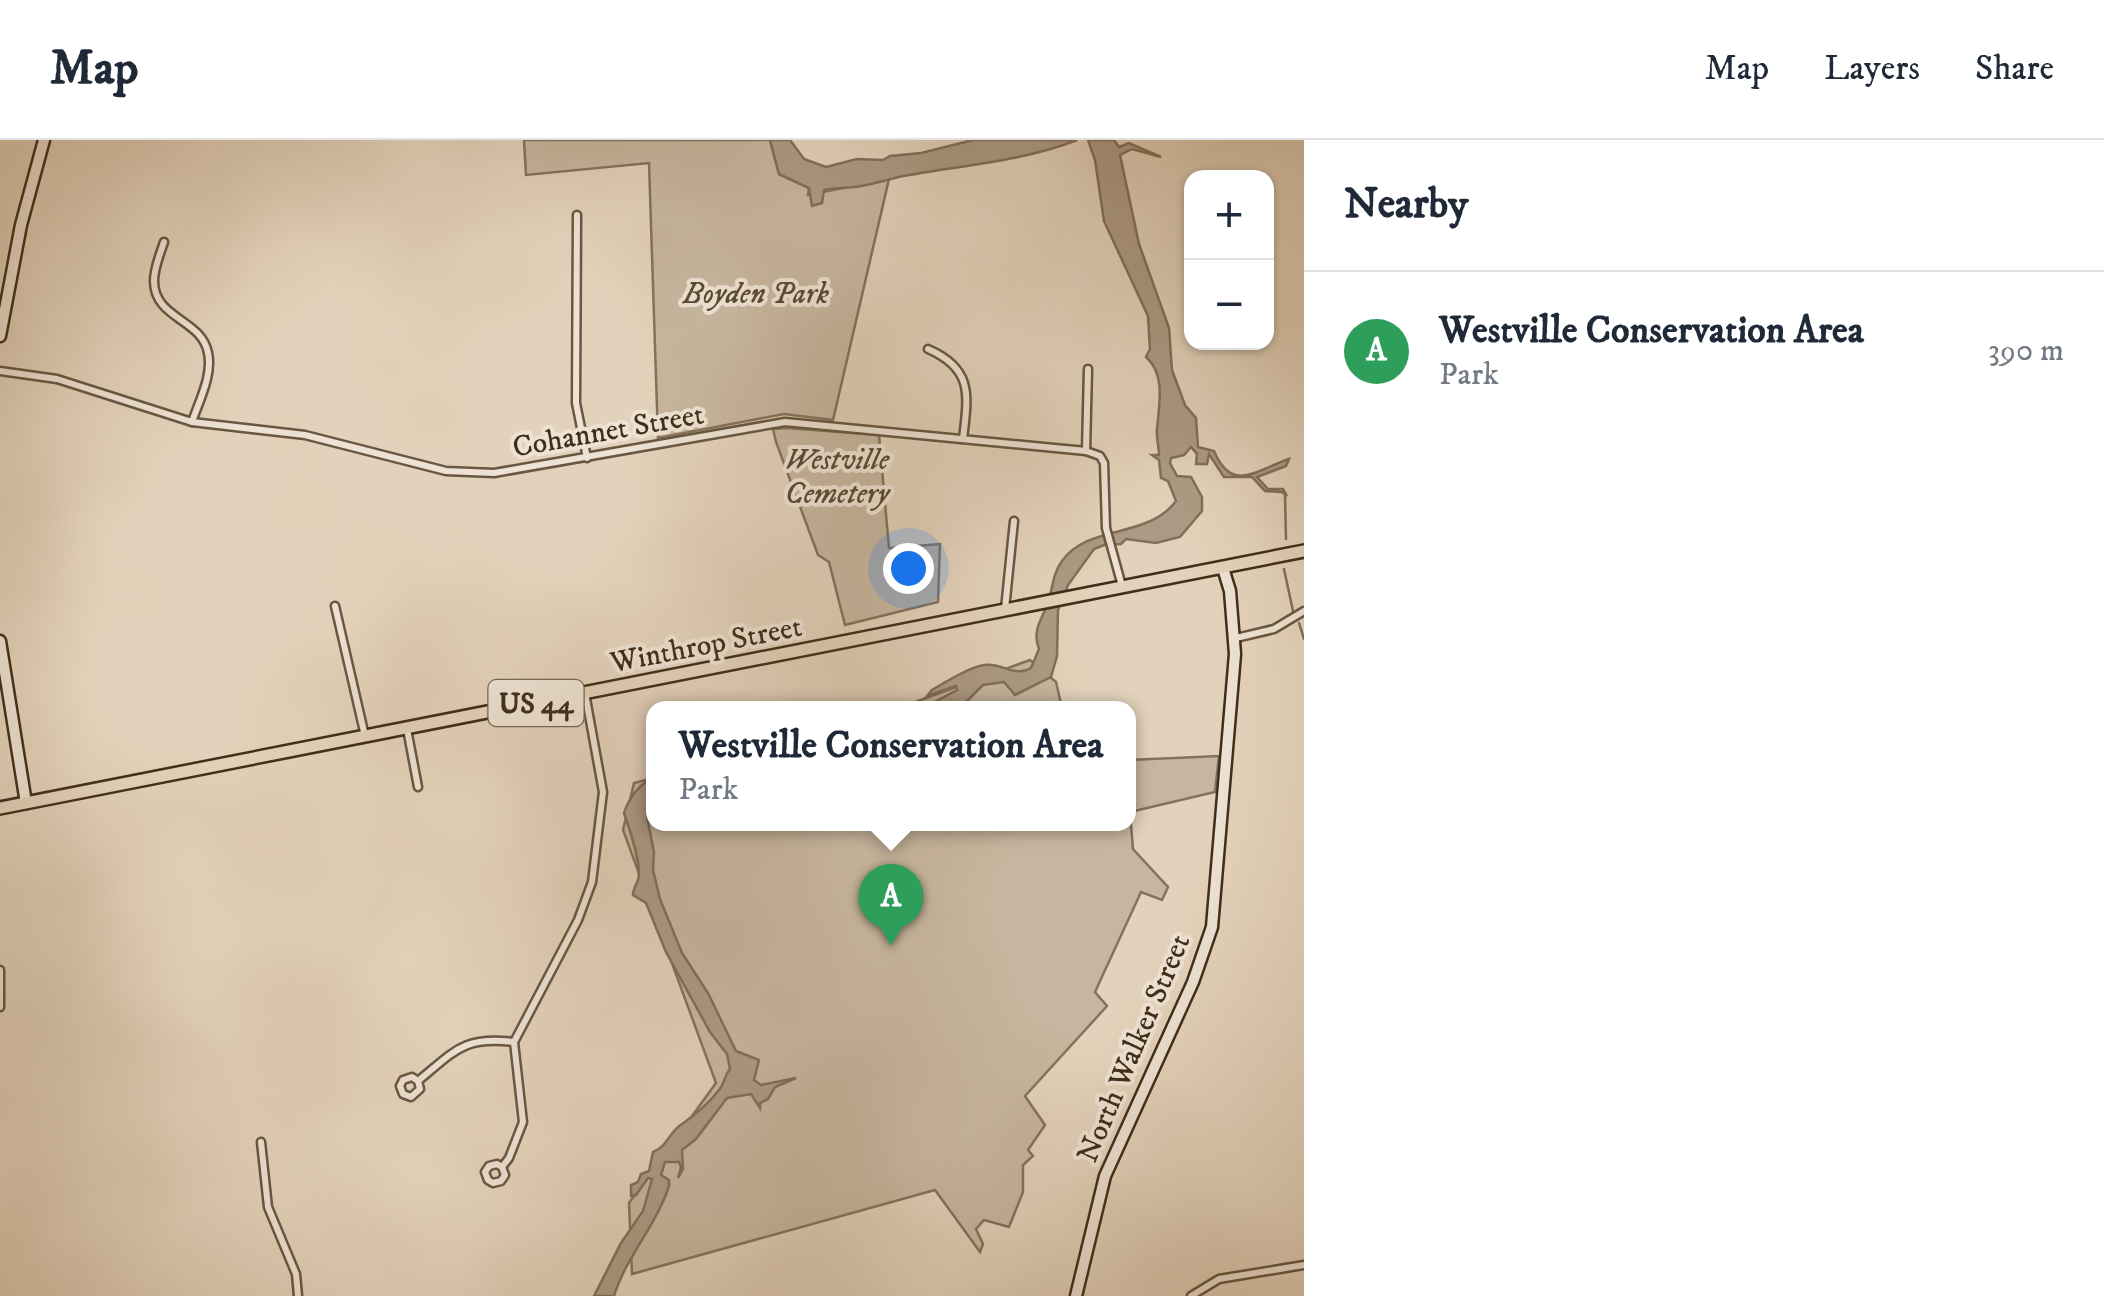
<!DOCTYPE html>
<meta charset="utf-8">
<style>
:root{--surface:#fff;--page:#f2f2f3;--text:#1f2937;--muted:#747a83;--line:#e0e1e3;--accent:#b45309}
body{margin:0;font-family:"IM FELL DW Pica",serif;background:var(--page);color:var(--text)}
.controls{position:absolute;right:30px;top:30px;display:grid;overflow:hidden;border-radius:20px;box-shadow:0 2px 8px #0004}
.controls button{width:90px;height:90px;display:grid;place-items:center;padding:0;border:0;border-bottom:2px solid var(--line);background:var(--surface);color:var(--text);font:50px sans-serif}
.you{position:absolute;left:908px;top:428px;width:35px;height:35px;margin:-25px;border:8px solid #fff;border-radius:50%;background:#1a73e8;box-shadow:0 0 0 15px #1a73e833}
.badge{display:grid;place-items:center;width:65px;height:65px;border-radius:50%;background:var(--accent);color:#fff;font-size:32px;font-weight:700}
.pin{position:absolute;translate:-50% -82px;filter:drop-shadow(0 2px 5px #0008)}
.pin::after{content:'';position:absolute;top:52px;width:35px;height:30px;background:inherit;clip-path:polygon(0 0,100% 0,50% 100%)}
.popup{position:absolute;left:646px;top:561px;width:490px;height:130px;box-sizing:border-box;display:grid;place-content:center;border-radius:20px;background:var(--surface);filter:drop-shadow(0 2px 8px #0005);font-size:32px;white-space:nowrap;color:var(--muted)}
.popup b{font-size:38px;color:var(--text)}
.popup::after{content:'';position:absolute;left:50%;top:100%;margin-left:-20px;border:20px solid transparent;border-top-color:var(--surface)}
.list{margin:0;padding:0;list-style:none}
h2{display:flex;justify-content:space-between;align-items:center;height:130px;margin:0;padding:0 40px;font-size:42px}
h2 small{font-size:32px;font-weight:400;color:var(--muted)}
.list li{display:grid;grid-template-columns:65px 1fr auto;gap:30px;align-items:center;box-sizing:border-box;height:160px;padding:0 40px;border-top:2px solid var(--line)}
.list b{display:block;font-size:38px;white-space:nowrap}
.list p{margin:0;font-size:32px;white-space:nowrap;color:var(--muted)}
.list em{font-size:32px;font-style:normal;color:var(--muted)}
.map{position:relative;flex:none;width:1304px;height:1156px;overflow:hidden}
header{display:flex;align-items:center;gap:60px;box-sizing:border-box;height:140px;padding:0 50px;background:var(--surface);border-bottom:2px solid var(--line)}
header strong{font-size:48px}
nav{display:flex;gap:55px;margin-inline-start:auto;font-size:35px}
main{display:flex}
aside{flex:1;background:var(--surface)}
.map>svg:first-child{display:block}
</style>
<header>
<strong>Map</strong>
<nav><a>Map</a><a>Layers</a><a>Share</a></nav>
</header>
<main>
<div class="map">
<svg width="1304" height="1156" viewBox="0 0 1304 1156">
<rect width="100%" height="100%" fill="#e3d2bb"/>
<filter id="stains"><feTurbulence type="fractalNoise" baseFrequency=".002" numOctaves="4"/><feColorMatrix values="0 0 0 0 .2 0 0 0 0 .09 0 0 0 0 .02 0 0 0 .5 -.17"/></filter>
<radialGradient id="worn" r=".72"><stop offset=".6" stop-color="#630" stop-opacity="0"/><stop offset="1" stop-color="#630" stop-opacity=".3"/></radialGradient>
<g fill="#c7b69f" stroke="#84725c" stroke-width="2.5">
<path d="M524 0H770L779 34 809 48 808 55 889 39 833 280 784 274 658 298 649 23 526 35Z"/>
<path d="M787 288 879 295 889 408 940 404 938 462 845 485 829 422 818 415 776 302 773 289Z"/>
<path d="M1030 520 1056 542 1062 568H899Z"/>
<path d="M1219 616 1215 652 1130 672 1133 709 1168 747 1162 760 1141 752 1095 852 1107 866 1025 956 1045 985 1028 1010 1033 1016 1023 1025V1052L1009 1087 984 1080 976 1089 983 1104 980 1112 935 1050 632 1134 629 1063 716 943 623 690 634 643 653 638 654 684H1128L1129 620Z"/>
</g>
<g fill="#ac9a84" stroke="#816f59" stroke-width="2.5">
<path d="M770 0H790L804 19 826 27 857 19 883 20 890 16 921 13 973 0H1077C1023 21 965 25 909 35 891 38 873 45 855 47 845 48 835 48 824 50L822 63 812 66 809 48 779 34Z"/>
<path d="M1088 0H1114L1119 7 1129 3 1161 17 1132 9 1120 15 1139 104 1169 188 1172 230 1185 265 1196 278 1198 307 1214 311C1232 354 1256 330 1289 319L1286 326 1257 337 1268 349H1283L1287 356 1282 352 1265 351 1252 337H1224L1209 314 1207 324H1196L1197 314 1191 307 1184 315 1171 318 1170 323 1177 336 1191 337 1202 357V371L1180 397 1156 403 1126 399 1121 404 1104 405 1094 409 1068 445 1058 470 1057 516 1051 537 1015 555 1004 542 983 545 960 568H923L957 550 956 546 927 556 932 550C947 541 968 528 984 525 1002 522 1014 538 1031 528L1039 509C1032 491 1041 481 1047 465 1053 450 1052 434 1062 421 1088 384 1148 399 1176 361L1168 341 1161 338 1159 320 1152 315H1159C1159 306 1156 298 1157 289 1159 265 1166 234 1146 217L1150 209 1148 176 1104 81 1095 20Z"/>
<path d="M653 639V656L647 677 654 712 653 730 660 759 682 813 708 853 736 911 759 920 754 940 761 945 796 938 775 947 768 959 760 963V968L751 954 727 958 696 999 682 1010 683 1029 678 1038 681 1027 679 1022H665L661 1035 669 1040V1046C656 1086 626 1117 614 1156H594L621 1103 643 1071 652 1039 648 1038 636 1055 631 1056V1045L638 1042 641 1034 649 1031 653 1012C668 1006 669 992 682 984 695 975 709 963 719 950 725 943 724 936 730 929L727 914 710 892 666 812 646 763 633 755C633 749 636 745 638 740 642 726 629 687 624 673 628 660 640 642 653 639Z"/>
</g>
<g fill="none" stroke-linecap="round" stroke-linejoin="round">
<g stroke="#816f59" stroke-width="2.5">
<path d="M1285 355 1286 399"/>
<path d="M1284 429 1293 471"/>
<path d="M1299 483 1304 499"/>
</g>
<defs>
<g id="minor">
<path d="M577 75 576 263 587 318"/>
<path d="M164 102C160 114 154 128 154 141 154 179 202 179 208 213 213 235 199 261 192 282"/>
<path d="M928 209C974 229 968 256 963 299"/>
<path d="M0 231 57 239 192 282 305 295 446 331 494 333 785 282 1086 311 1100 316 1104 323 1106 388 1122 446"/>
<path d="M1086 311 1088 229"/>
<path d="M335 466 365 596"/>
<path d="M1005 469 1014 381"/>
<path d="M1236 498 1274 489 1304 471"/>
<path d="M407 589 418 647"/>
<path d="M0 830V867"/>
<path d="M418 941 412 937 403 940 400 946 403 954 411 957 420 949 418 941C455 911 463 896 514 902"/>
<path d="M261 1002 268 1067 296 1134 298 1156"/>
<path d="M502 1027 505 1035 501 1041 493 1043 488 1040 485 1032 489 1026 497 1024 502 1027 509 1018 523 982 514 902 578 780 592 742 603 652 585 553"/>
<path d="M1191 1156 1219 1139 1304 1125"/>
</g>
<g id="secondary">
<path d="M0 196 21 85 44 0"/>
<path d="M0 501 26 663"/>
<path d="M1076 1156 1105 1036 1193 842 1212 787 1235 514 1230 451 1223 428"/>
</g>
<path id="trunk" d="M0 668 1304 411"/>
</defs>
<use href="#minor" stroke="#695742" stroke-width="11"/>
<use href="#secondary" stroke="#402e19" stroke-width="15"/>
<use href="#trunk" stroke="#402e19" stroke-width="16"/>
<use href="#minor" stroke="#ede2d3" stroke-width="6"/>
<use href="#secondary" stroke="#ede2d3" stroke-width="10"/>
<use href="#trunk" stroke="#e3d2bb" stroke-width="11"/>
</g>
<g text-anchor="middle" stroke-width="8" stroke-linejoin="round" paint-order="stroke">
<rect fill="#ede2d3" stroke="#746451" stroke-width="2.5" x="488.5" y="540" width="95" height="46" rx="8"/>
<g font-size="28" font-weight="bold" fill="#402e19">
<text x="536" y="573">US 44</text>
</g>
<g font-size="30" font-style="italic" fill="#5b4934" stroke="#ede2d3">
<text x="756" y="163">Boyden Park</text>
<text x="837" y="329">Westville<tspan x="837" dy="34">Cemetery</tspan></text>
</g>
<g font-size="30" fill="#402e19" stroke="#ede2d3">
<text transform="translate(608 290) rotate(-10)" y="10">Cohannet Street</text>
<text transform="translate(706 504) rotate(-11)" y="10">Winthrop Street</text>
<text transform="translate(1133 908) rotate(-67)" y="10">North Walker Street</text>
</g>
</g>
<rect width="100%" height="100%" filter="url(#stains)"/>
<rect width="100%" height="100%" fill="url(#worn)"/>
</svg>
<div class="controls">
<button>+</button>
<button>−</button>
</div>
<div class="you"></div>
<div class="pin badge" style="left:891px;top:806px;background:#2e9e5b">A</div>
<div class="popup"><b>Westville Conservation Area</b>Park</div>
</div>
<aside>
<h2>Nearby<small></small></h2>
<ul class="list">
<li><span class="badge" style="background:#2e9e5b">A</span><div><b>Westville Conservation Area</b><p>Park</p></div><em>390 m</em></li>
</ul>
</aside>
</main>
